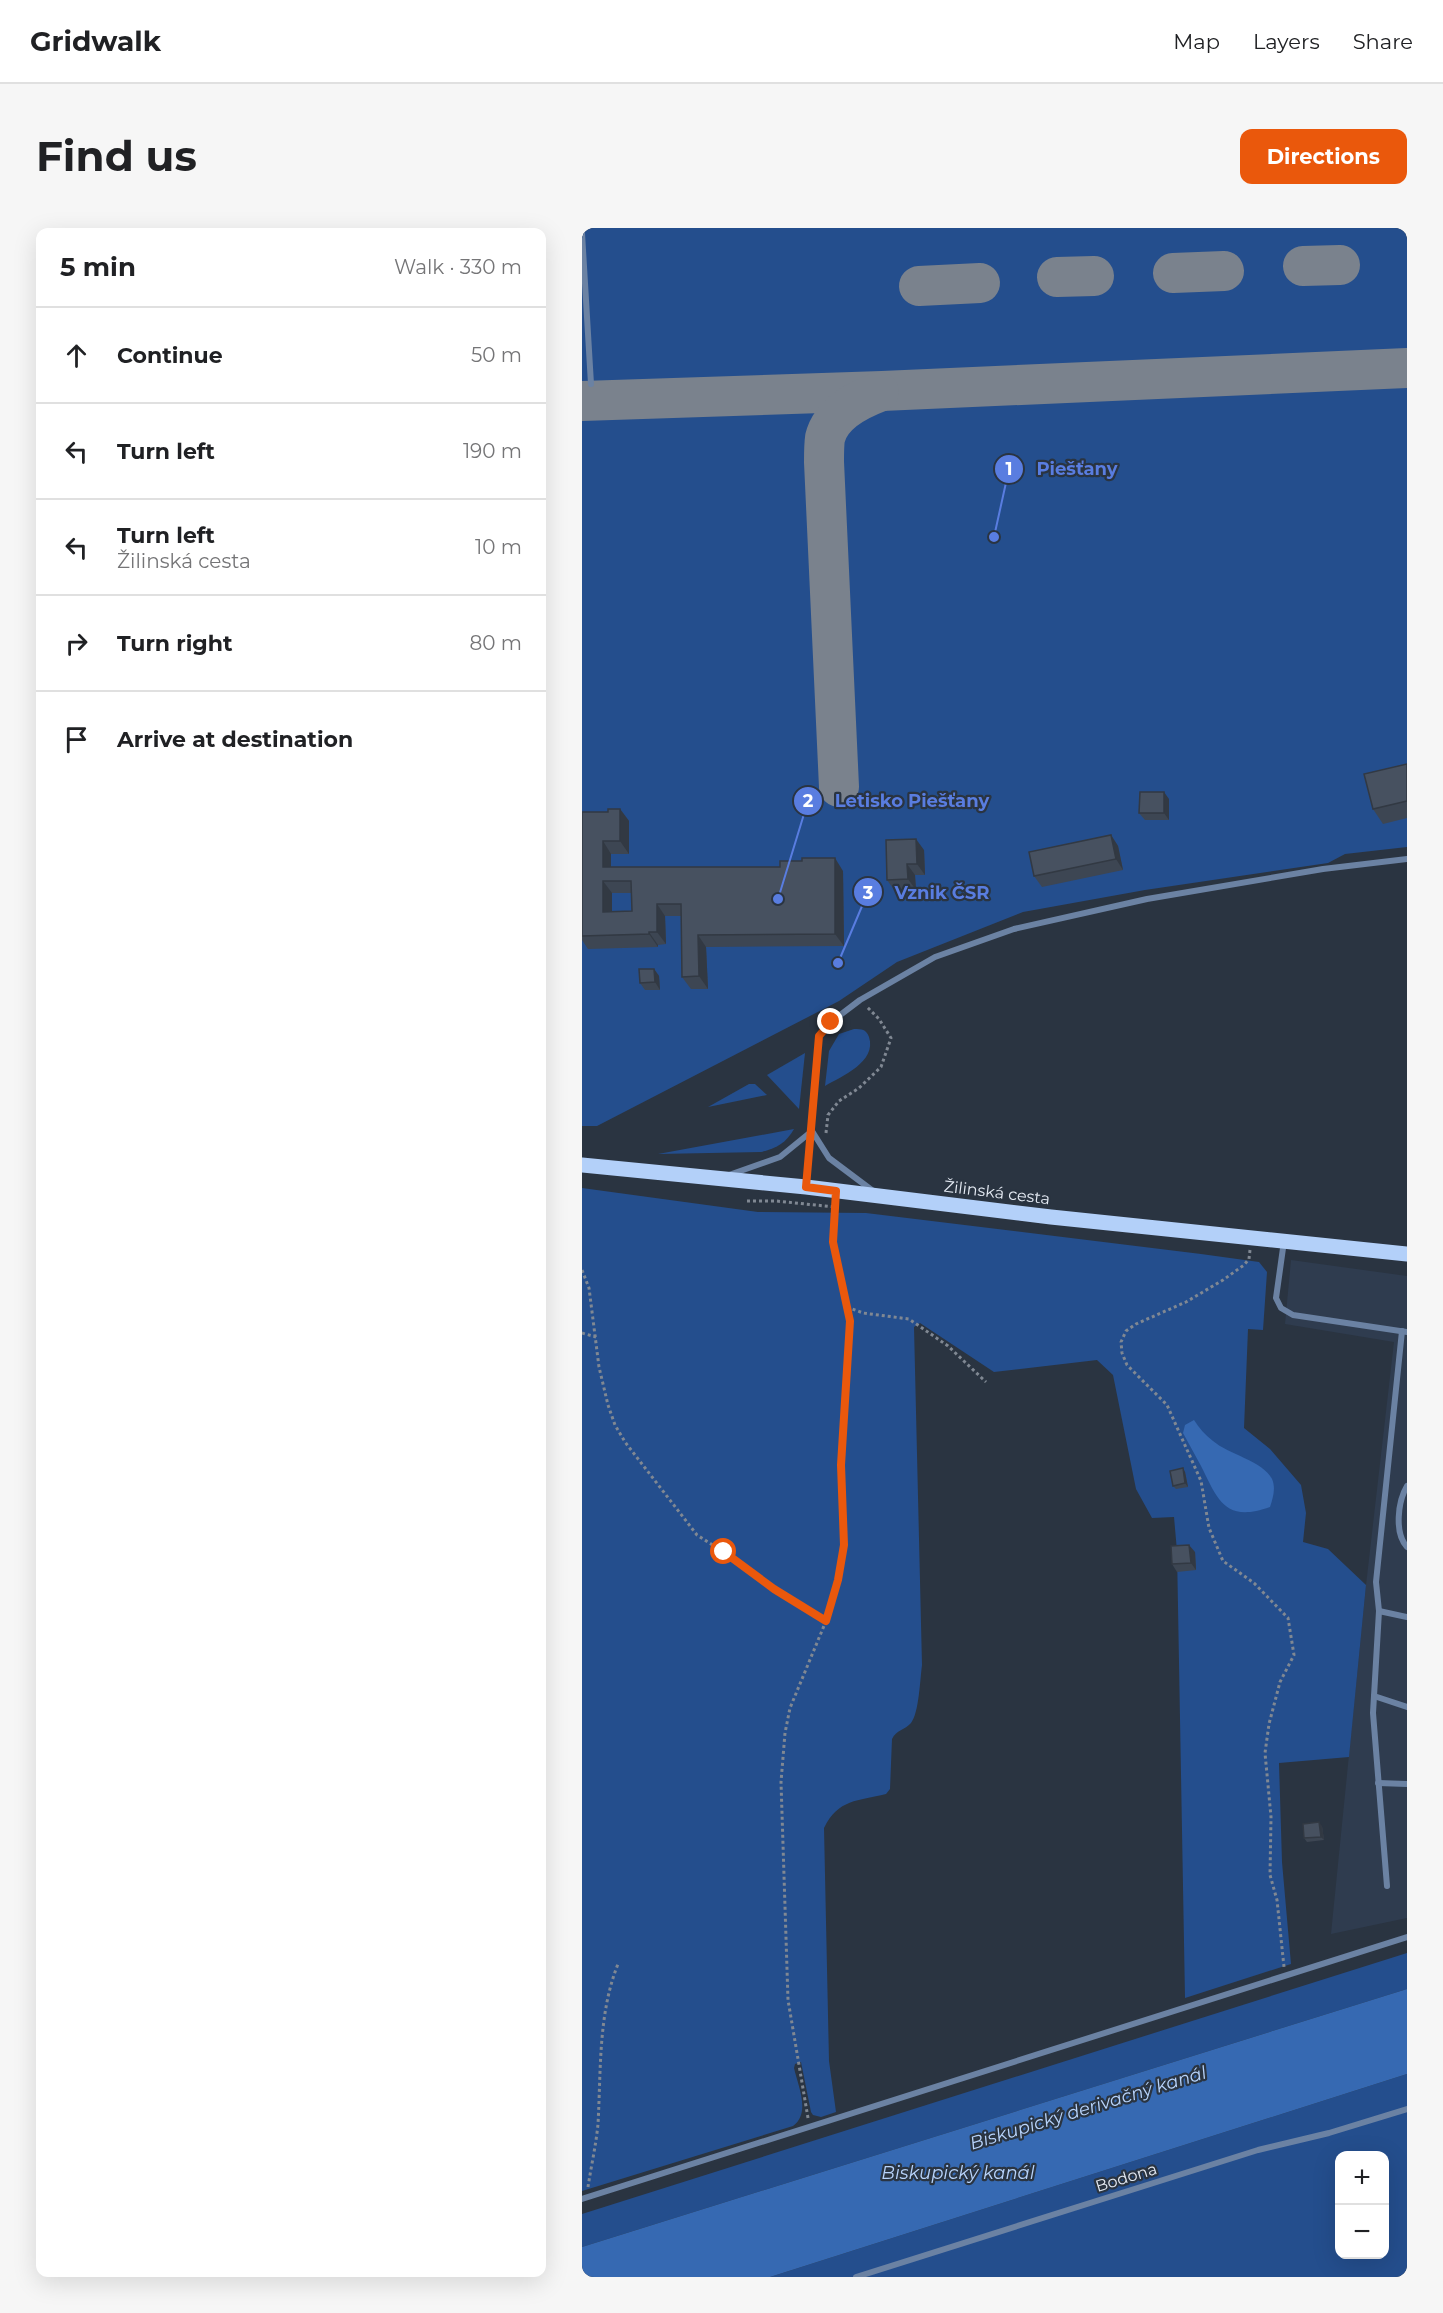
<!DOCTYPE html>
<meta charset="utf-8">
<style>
:root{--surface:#fff;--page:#f6f6f6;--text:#202124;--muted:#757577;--line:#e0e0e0;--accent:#ea580c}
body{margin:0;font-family:Montserrat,sans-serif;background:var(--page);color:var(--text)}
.controls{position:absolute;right:18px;bottom:18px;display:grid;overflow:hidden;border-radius:12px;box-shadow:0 6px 24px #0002}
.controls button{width:54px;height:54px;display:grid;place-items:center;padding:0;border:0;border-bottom:2px solid var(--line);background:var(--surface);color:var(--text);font:30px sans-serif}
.stop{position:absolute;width:18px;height:18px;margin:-14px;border:4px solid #ea580c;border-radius:50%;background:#fff}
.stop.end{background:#ea580c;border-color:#fff;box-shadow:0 2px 6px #0008}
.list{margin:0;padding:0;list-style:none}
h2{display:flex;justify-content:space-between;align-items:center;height:78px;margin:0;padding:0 24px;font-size:26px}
h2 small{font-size:20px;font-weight:400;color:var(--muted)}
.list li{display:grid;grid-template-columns:39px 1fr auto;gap:18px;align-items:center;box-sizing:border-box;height:96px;padding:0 24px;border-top:2px solid var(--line)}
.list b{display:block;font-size:22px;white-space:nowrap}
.list p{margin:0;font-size:20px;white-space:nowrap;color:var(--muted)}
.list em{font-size:20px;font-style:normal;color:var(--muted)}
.icon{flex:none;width:33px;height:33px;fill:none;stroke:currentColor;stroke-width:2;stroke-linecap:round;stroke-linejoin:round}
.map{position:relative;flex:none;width:825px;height:2049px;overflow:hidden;border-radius:12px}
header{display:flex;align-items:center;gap:36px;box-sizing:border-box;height:84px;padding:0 30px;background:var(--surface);border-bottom:2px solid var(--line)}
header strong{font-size:28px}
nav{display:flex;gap:33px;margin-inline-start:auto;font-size:21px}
.intro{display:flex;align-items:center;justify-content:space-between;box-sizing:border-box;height:144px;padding:0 36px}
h1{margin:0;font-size:42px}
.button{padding:15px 27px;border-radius:12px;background:var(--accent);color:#fff;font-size:21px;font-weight:700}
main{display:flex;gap:36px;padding:0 36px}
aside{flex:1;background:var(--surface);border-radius:12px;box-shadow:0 6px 24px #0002}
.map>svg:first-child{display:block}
</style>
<header>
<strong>Gridwalk</strong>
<nav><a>Map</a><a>Layers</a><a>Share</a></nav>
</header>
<div class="intro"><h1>Find us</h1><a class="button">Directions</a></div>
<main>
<aside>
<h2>5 min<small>Walk · 330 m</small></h2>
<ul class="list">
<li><svg class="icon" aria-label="ahead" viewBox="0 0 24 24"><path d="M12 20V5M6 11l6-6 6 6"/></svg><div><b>Continue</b></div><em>50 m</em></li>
<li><svg class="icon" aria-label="left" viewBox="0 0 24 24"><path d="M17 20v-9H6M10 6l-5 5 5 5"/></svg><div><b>Turn left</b></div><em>190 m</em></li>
<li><svg class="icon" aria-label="left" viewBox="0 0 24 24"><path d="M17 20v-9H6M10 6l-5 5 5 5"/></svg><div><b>Turn left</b><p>Žilinská cesta</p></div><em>10 m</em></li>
<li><svg class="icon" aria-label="right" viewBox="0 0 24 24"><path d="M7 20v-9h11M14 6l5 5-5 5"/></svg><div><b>Turn right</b></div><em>80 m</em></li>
<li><svg class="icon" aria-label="arrive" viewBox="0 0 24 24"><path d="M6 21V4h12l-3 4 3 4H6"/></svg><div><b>Arrive at destination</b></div></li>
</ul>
</aside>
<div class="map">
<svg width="825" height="2049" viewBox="0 0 825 2049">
<rect width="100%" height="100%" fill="#2a3441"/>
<path fill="#2f3c4f" d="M709 1032 825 1048V1690L749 1706 784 1357 812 1114 703 1096Z"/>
<g fill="#244e8d" fill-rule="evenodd">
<path d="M0 0H825V619L763 626 746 635 563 662 441 684 315 734 257 773 15 898H0Z"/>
<path d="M272 801C280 801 284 801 287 809 295 834 260 848 243 858L247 823 257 806Z"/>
<path d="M223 825 217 881 185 847Z"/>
<path d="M167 856H173L185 867 126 879Z"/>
<path d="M212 901C204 915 195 920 179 924L76 926Z"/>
<path d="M0 960 176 984 284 985 619 1026 677 1034 685 1044 681 1102 666 1101 662 1200 688 1221 719 1257 724 1285 721 1314 746 1321 784 1357 767 1529 697 1535 700 1634 709 1736 603 1770 595 1323 592 1289 570 1290 554 1261 531 1147 515 1132 412 1144 338 1095 332 1099 340 1437C338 1452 337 1485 329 1495 323 1502 314 1502 310 1511L308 1561 304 1566C276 1573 256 1571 242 1600L247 1833 254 1884 239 1889 231 1887 229 1884 219 1834 213 1836 212 1840C216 1858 229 1885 211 1898L0 1963Z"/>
<path d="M825 1725V1761L0 2019V1986Z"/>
<path d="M825 1846V2049H188ZM758 1928H802V2026H758Z"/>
</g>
<g fill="#3669b2">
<path d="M612 1192C617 1200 623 1207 631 1213 646 1226 681 1233 690 1251 694 1260 691 1270 688 1279 643 1295 636 1272 619 1238 613 1227 607 1216 601 1205L603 1197Z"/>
<path d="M825 1761V1846L188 2049H0V2019Z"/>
</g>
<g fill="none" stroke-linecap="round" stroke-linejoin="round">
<g stroke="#7a828d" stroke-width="40">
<path d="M721 38 758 37"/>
<path d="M591 45 642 43"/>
<path d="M475 49 512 48"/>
<path d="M337 58 398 55"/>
<path d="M0 173 300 163 825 140"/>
<path d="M257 559 242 234C242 226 242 217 243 210 249 185 276 172 297 164"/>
</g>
<g stroke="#808893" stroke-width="3" stroke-dasharray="3 3" stroke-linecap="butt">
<path d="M244 905 246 887 257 873 277 860 299 839 309 810 297 791 284 778"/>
<path d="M165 973H194L253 979"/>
<path d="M668 1022 667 1031 662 1037 641 1052 604 1074 554 1096 544 1103 539 1114 540 1125 545 1137 585 1177 619 1253 627 1300 641 1333 672 1355 706 1390 712 1427 698 1454 687 1496 683 1525 689 1589 688 1647 695 1672 702 1739"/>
<path d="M0 1042 7 1060 17 1139 26 1177 33 1197 43 1214 115 1307 157 1334 192 1361 244 1393"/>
<path d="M265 1079 281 1085 327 1091 366 1118 404 1154"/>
<path d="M0 1105 14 1109"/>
<path d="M226 1890 206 1772 199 1554 203 1505 208 1480 244 1393 256 1352 262 1317 259 1237 268 1093 251 1014 253 978"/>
<path d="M6 1959C9 1939 14 1917 16 1896 19 1843 16 1786 36 1736"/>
</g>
<g stroke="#6b82a3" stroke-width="6">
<path d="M0 5 9 156"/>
<path d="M147 947 198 929 230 903 247 930 291 963"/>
<path d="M224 958 237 808 249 794 278 772 353 729 432 701 565 671 741 641 825 631"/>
<path d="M702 1013 694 1070 699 1080 711 1087 825 1104"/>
<path d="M825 1258C816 1273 812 1305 825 1319"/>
<path d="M797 1383 825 1389"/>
<path d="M792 1468 825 1479"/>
<path d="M796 1555 825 1556"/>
<path d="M805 1658 791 1485 797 1383 794 1354 820 1103"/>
<path d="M0 1971 825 1709"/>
<path d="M274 2049 676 1922 747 1905 825 1881"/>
</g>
<path stroke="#b3d0f9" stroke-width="15" d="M0 937 224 959 469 989 825 1026"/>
</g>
<g fill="#3d4653" fill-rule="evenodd">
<path d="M825 536V590L801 596 791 581Z"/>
<path d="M587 571V592H563L557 585Z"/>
<path d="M38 581 47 593V626H29V639L261 643 262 718 124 719 126 761H109L100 749 99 688H83L84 716 76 717V719L6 721 0 712V584H26ZM30 665H50V683L30 684Z"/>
<path d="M529 607 536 618 541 642 460 659 452 648Z"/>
<path d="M342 622 343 647H333L334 662 313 663 305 652Z"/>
<path d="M72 741 77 748 78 762H63L58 755Z"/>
<path d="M603 1244 606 1259 594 1261 591 1258Z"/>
<path d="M613 1324 614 1342 595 1344 590 1336Z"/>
<path d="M740 1598 742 1612 725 1614 722 1610Z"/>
</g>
<g fill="#323943">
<path d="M582 564 587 571V592L582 585Z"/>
<path d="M38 581 47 593V626L38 613Z"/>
<path d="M529 607 536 618 541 642 534 631Z"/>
<path d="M334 611 342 622 343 647 335 636Z"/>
<path d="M21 613 29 626V651L21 639Z"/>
<path d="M253 630 261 643 262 718 253 706Z"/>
<path d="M325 636 333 647 334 662 326 651Z"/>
<path d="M21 653 30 665V696L21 684Z"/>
<path d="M75 676 83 688 84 716 75 704Z"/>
<path d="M67 704 76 717V719L67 706Z"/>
<path d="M116 707 124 719 126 761 117 748Z"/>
<path d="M72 741 77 748 78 762 73 754Z"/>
<path d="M601 1240 603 1244 606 1259 603 1255Z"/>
<path d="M607 1317 613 1324 614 1342 609 1335Z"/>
<path d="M737 1594 740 1598 742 1612 739 1609Z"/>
</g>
<g fill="#475160" stroke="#323943" stroke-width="1.5" fill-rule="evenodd">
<path d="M825 536V573L791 581 782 546Z"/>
<path d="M558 564H582V585H557Z"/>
<path d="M26 581H38V613H21V639H198V633H220V630H253V706L116 707 117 748 100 749 99 676H75V704H67V706L0 708V584H26ZM21 653H49L50 683 21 684Z"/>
<path d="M529 607 534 631 452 648 447 624Z"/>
<path d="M334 611 335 636H325L326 651 305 652 304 612Z"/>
<path d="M57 741H72L73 754 58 755Z"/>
<path d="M601 1240 603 1255 591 1258 588 1243Z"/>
<path d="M607 1317 609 1335 590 1336 589 1318Z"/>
<path d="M737 1594 739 1609 722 1610 721 1596Z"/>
</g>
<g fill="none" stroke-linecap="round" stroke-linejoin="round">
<path stroke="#ea580c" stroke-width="8" d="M142 1324 192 1361 244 1393 256 1352 262 1317 259 1237 268 1093 251 1014 254 963 224 959 237 808 249 794"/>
</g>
<g text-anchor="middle" stroke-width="4.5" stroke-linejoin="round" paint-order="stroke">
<g font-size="16" fill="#e5ebf4" stroke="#2a3441">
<text transform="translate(415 964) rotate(7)" y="6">Žilinská cesta</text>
<text transform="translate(544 1949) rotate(-17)" y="6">Bodona</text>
</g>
<g font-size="18" font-style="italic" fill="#b8d4fc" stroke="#2a3441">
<text transform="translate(506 1880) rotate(-17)" y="6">Biskupický derivačný kanál</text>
<text x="376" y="1951">Biskupický kanál</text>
</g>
</g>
<path fill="none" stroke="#597de0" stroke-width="2" d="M412 309L427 241M196 671L226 573M256 735L286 664"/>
<g fill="#597de0" stroke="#2a3441" stroke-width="2">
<circle cx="412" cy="309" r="6"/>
<circle cx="196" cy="671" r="6"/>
<circle cx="256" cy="735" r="6"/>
<circle cx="427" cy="241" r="15"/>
<circle cx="226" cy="573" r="15"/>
<circle cx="286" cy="664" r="15"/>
</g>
<g font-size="18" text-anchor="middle" font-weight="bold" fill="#fff">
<text x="427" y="247">1</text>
<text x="226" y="579">2</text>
<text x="286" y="671">3</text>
</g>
<g font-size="18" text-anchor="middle" font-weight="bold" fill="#597de0" stroke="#2a3441" stroke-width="4.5" stroke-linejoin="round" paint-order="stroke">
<text x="495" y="247">Piešťany</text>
<text x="330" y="579">Letisko Piešťany</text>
<text x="360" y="671">Vznik ČSR</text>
</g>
</svg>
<div class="controls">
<button>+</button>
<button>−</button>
</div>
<div class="stop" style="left:142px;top:1324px"></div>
<div class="stop end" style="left:249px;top:794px"></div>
</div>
</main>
